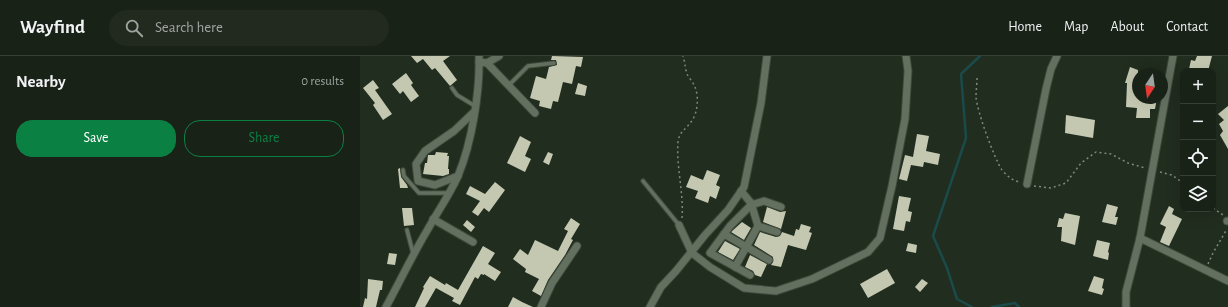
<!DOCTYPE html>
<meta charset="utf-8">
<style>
:root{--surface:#192217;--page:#222a20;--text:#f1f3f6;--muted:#9fa4a1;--line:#373f36;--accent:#0b8043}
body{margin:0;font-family:"Alegreya Sans",sans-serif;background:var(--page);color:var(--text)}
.controls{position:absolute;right:12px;top:12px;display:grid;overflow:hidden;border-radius:8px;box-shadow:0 4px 16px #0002}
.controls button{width:36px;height:36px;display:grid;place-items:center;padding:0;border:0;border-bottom:1px solid var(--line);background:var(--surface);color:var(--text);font:20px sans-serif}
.compass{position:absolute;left:772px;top:12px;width:36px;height:36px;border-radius:50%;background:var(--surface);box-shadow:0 4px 16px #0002;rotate:193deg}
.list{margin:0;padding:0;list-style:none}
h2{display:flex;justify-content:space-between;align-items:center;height:52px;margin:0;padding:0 16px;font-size:17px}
h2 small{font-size:13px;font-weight:400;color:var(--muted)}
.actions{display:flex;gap:8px;padding:12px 16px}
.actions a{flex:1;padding:9px 0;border:1px solid var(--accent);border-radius:16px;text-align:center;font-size:14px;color:var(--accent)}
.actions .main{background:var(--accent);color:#fff}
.icon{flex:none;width:22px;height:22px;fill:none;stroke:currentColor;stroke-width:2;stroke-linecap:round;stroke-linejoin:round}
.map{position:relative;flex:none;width:868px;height:251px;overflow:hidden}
header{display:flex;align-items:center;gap:24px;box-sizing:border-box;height:56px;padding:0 20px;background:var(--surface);border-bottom:1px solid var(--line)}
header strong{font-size:19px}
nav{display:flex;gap:22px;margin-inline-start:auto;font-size:14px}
.search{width:280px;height:36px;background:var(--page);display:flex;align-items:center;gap:10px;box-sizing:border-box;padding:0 14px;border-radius:22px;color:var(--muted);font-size:15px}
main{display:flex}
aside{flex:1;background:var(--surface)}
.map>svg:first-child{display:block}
</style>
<header>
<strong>Wayfind</strong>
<div class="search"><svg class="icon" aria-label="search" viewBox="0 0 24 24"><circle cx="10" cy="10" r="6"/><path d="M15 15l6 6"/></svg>Search here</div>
<nav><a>Home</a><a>Map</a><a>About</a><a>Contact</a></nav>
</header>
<main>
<aside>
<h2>Nearby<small>0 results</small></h2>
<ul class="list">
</ul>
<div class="actions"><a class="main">Save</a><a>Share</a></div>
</aside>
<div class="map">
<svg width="868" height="251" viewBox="0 0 868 251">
<rect width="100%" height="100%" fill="#212d1f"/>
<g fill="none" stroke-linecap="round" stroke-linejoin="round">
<g stroke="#1a4a49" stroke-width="2.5">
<path d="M612 251 597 243 587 212 573 180 606 82 601 18 620 0"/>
<path d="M632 251 655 247 659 251"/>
</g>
</g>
<g fill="#c4c8b1">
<path d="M51 0H90L83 5 97 24 90 30 75 12 72 14 63 3 57 7Z"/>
<path d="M192 0 223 1 221 11 216 10 212 28 203 26 198 46 193 45 191 53 179 50 180 45 170 42 176 20 186 23 189 11 197 9 196 4H191Z"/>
<path d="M837 0H852L848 15H835L829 13 831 4 835 5Z"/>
<path d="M770 11 778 14V42H797L795 53H790V62H776L777 52 766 51 767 27H765Z"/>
<path d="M46 17 53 27 51 29 59 40 51 46 43 35 40 38 32 28Z"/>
<path d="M13 24 19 32 15 34 32 58 23 64 13 49 15 47 3 32Z"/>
<path d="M218 27 227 30 225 40 215 38Z"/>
<path d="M868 50V93L860 79 863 75 859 68 864 64 858 58Z"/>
<path d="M706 59 735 64 733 82 705 77Z"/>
<path d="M557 78 569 80 566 95 580 98 578 109 564 106 563 111 551 109 547 125 539 123 545 99 553 101Z"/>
<path d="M160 80 171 86 165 100 171 103 165 116 147 107Z"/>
<path d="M76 96 88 97 87 100H89L88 113H89V118L83 120 63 118 65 107H67L68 99H75Z"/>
<path d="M188 96 193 98 189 109 183 106Z"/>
<path d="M40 112 41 121 47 129 48 132H40L38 113Z"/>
<path d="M347 114 360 119 356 129 360 131 356 143 350 140 348 147 335 142 338 135 326 131 331 119 343 124Z"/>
<path d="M135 126 145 134 129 156 124 152 118 160 112 156 120 145 106 138 110 130 125 138Z"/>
<path d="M539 140 551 142 548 155 552 156 550 166 546 165 544 175 533 173Z"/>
<path d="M747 148 758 151 755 161H758L756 169 742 166Z"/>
<path d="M809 150 814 153 812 158 822 163 809 190 800 186 806 171 800 168Z"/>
<path d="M407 151 420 156 426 155 421 173 403 166Z"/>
<path d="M42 152H52L54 169 44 170Z"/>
<path d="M705 157 720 160 715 189 701 185 702 171H697L699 162 703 163Z"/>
<path d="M211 162 220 168 211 183 213 184 205 199 188 224 181 240 172 235 179 223 165 216 166 213 153 203 160 193 168 199 175 184 198 195 208 175 204 173Z"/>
<path d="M107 164 115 171 111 176 103 169Z"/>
<path d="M382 166 391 172 384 184 371 176Z"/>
<path d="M441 168 451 171 449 176 452 177 446 194 428 189 421 211 411 209 413 206V201L394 189 400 176 416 181 420 180 422 176 434 180 436 173 439 174Z"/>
<path d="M737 184 750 187 748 196 749 197 748 204 733 200Z"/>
<path d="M365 185 380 193 373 204 358 196Z"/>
<path d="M548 187 557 189 556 197 546 195Z"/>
<path d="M123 190 135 197 128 208 141 216 135 225 124 218V219L121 218 118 223 115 221 100 249 92 245 94 242 76 232 65 251H55L64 232 63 231 70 220 85 229 86 227 98 234Z"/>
<path d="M29 197 37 198 35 209 27 208Z"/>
<path d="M390 199 407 208 401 221 395 219 393 215 385 211Z"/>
<path d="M527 213 535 227 508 242 500 228Z"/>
<path d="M734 220 744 223 742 232 744 233 742 239 728 235Z"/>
<path d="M8 223 23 225 22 234H20L16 251H3L5 242 7 243Z"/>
<path d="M562 223 568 227 560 236 555 231Z"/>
<path d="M153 241 162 246 173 251H148Z"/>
</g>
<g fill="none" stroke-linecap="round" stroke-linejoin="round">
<defs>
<g id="lane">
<path d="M149 29 168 10 194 7"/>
<path d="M92 32 97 39 115 50"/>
<path d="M43 114 44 120 59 137H88"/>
<path d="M283 125 319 169"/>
<path d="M47 174 53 197"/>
</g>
<g id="street">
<path d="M119 6 127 7 175 57"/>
<path d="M127 7 139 0"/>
<path d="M98 120 75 129 58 125 56 108 65 95 94 75 114 56"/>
<path d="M667 128 686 33 691 13 697 0"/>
<path d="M73 163 113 186"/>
<path d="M867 165H868"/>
<path d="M319 169 332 197 350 211 384 232 416 235 452 223 508 196 520 182 532 130 545 63 548 15 546 0"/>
<path d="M398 170 417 176"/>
<path d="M364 178 409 204"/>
<path d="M780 182 868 225"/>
<path d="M375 211 398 170 391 147 381 135"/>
<path d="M390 219 350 197 370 170 391 149 404 145 421 151"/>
<path d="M26 251C40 225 53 198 68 173 78 155 90 138 98 120 112 86 120 36 119 0"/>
<path d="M181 251 192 227 217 190"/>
<path d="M290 251 301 231 316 215 345 179 368 154 384 131 401 47 407 0"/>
<path d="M766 251V236L780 182 813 0"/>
</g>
</defs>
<use href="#lane" stroke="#3e493c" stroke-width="5.5"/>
<use href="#street" stroke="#3e493c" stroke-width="9"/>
<g stroke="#7f897d" stroke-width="1.5" stroke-dasharray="2 3" stroke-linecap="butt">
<path d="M617 22C617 28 616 35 616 41 617 55 634 102 642 114 647 120 652 124 659 126"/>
<path d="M800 116 812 119 823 127"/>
<path d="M674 130 691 132 706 127 721 107 736 96 751 98 768 107 785 112"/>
<path d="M853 152 863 159"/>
<path d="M322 162C324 137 316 111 318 86 319 76 326 73 331 66 338 57 339 41 335 31 333 26 329 22 327 18 325 12 325 6 323 0"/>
<path d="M848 208 853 197 867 173"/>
</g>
<use href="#lane" stroke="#637060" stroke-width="3.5"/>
<use href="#street" stroke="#637060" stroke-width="7"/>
</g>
</svg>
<div class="controls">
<button>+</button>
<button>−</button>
<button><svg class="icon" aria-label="locate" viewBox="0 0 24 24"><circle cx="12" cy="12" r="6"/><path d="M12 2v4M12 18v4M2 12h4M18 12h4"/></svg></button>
<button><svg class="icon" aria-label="layers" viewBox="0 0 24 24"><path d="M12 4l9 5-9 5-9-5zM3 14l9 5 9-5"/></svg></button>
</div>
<svg class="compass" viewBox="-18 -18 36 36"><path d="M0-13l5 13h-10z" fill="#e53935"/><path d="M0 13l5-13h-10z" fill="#9fa4a1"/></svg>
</div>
</main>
